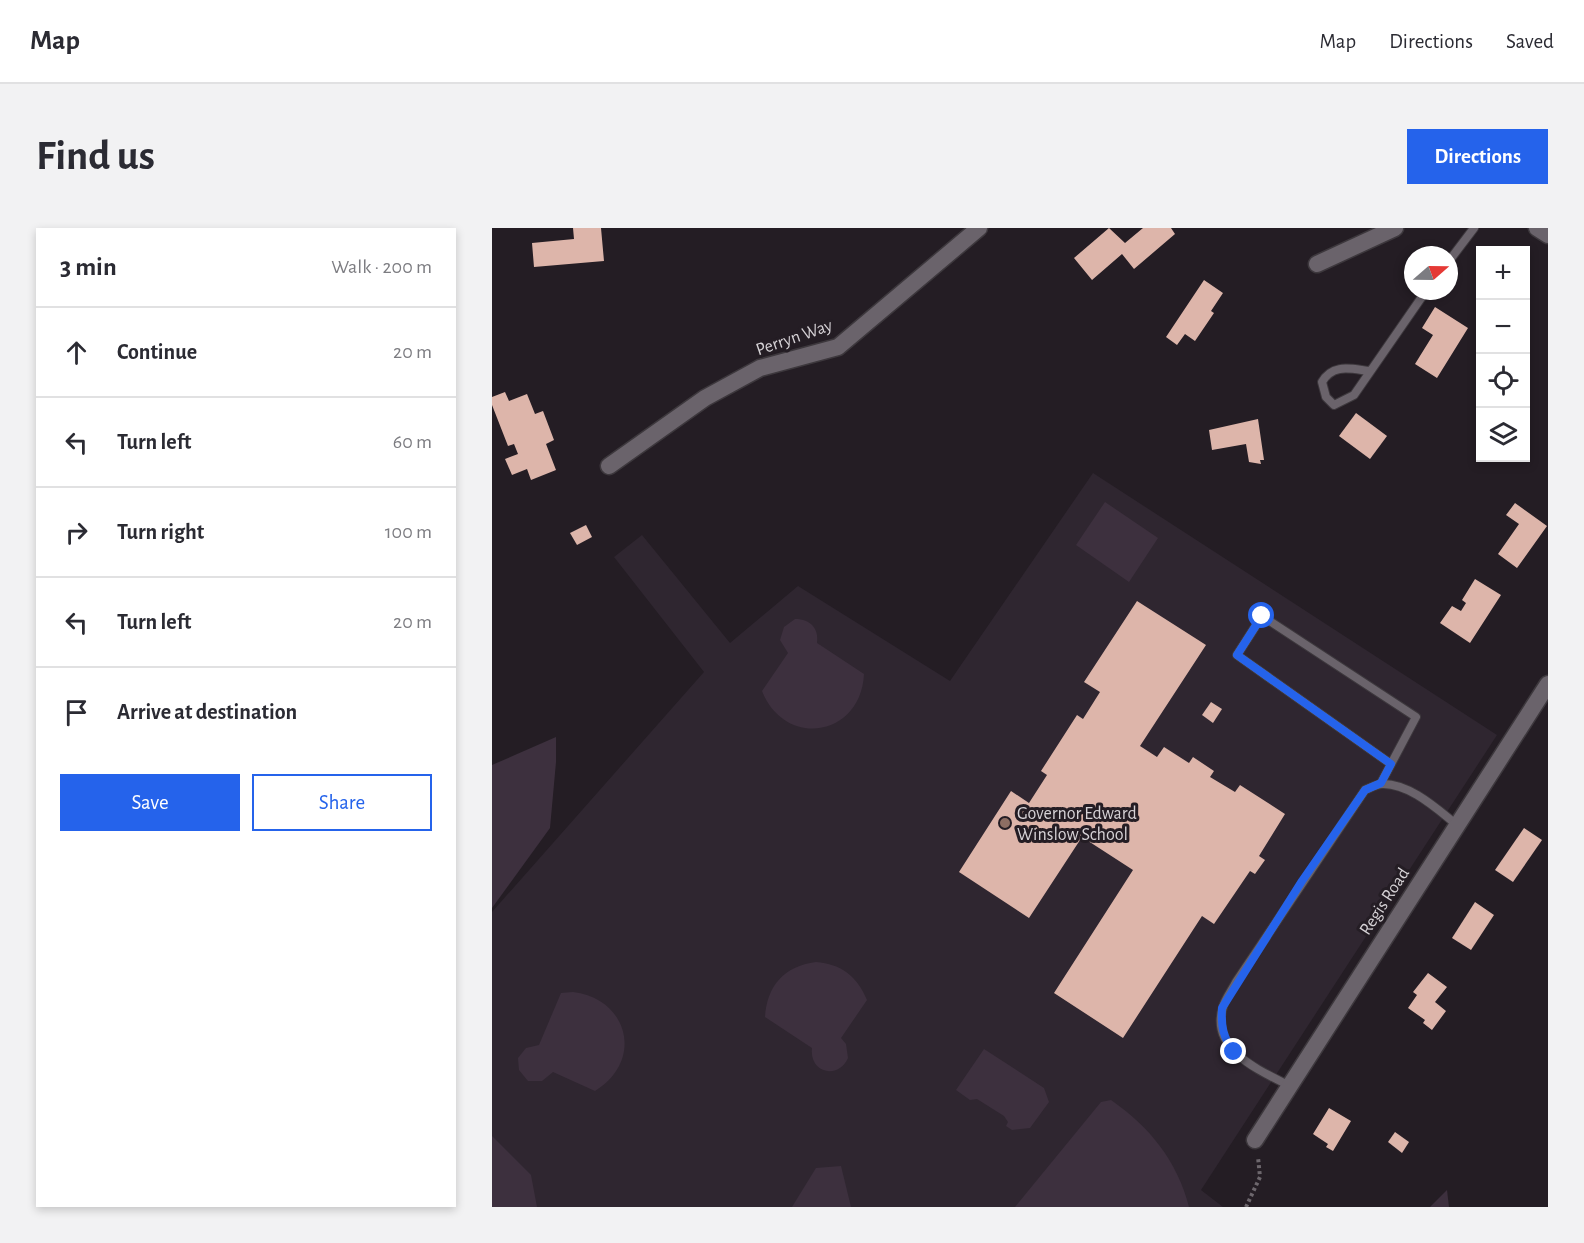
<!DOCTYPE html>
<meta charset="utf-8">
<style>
:root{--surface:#fff;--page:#f2f2f3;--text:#2b2b33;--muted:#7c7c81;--line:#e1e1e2;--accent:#2563eb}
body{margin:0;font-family:"Alegreya Sans",sans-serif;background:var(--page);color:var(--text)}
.controls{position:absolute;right:18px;top:18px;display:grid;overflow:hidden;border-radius:0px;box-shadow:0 3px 9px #0003}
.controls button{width:54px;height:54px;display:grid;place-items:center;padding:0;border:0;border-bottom:2px solid var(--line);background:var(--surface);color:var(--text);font:30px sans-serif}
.compass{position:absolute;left:912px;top:18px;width:54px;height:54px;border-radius:50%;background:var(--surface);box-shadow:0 3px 9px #0003;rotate:70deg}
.stop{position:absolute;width:18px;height:18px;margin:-14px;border:4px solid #2563eb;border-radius:50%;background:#fff}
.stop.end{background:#2563eb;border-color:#fff;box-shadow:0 2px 6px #0008}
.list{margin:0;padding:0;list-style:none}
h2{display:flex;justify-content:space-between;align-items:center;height:78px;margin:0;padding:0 24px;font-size:26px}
h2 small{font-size:20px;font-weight:400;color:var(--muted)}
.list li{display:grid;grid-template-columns:39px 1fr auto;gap:18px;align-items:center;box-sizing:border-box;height:90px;padding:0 24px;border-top:2px solid var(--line)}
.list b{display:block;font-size:22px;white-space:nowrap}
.list em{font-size:20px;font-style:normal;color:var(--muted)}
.actions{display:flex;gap:12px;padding:18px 24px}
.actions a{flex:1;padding:14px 0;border:2px solid var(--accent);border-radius:0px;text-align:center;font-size:21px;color:var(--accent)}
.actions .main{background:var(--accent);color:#fff}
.icon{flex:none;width:33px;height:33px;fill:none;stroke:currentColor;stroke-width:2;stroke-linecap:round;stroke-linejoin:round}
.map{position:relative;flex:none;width:1056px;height:979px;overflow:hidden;border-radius:0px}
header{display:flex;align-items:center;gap:36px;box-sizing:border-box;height:84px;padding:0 30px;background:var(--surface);border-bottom:2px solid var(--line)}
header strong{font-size:28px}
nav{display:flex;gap:33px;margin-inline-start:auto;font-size:21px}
.intro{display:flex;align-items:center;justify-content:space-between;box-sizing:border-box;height:144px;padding:0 36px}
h1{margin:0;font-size:42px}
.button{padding:15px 27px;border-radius:0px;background:var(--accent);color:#fff;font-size:21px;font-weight:700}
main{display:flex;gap:36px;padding:0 36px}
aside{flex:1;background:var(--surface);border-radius:0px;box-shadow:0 3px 9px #0003}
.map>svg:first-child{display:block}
</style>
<header>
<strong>Map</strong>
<nav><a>Map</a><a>Directions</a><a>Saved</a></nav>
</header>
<div class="intro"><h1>Find us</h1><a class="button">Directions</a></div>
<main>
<aside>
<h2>3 min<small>Walk · 200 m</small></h2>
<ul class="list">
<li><svg class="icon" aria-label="ahead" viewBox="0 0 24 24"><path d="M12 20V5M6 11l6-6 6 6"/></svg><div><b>Continue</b></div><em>20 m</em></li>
<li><svg class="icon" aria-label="left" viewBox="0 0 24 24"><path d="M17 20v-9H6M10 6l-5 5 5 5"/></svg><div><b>Turn left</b></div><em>60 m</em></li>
<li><svg class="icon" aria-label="right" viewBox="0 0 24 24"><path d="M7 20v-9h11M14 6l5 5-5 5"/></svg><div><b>Turn right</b></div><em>100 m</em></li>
<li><svg class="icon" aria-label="left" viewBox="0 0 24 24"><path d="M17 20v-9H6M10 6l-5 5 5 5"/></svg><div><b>Turn left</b></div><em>20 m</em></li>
<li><svg class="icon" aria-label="arrive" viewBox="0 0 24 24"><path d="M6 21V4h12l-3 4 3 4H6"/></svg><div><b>Arrive at destination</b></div></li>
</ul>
<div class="actions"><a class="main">Save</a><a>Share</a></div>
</aside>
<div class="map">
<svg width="1056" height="979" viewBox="0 0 1056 979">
<rect width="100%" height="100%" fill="#241d24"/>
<path fill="#2f2630" d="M601 245 1005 507 709 962 731 979H14L0 955V684L212 444 122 329 150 307 238 415 306 358 458 453Z"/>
<g fill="#3d303e">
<path d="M613 274 666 310 637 354 584 317Z"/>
<path d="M303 391C319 391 327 401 325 415L372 446C369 509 293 521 270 463L296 425 288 412 292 399Z"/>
<path d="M64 509V534L58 600 0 680V537Z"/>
<path d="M324 734C349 736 365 748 375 772L349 810 354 816 356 830C346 852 317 845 320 820L273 789C275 758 292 738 324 734Z"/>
<path d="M81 764C137 771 152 833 103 863L61 844 50 853H36L27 842 26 830 34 820 47 817 69 765Z"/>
<path d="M492 821 552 860 557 874 538 900 520 902 514 898 516 894 512 888 485 871 478 872 464 862Z"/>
<path d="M619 872C658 899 685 933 697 979H523L609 874Z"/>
<path d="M0 908 39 947 45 979H0Z"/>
<path d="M349 938 359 979H300L324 940Z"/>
<path d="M955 962 957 979H938Z"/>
</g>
<g fill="#ddb5aa">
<path d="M81 0H109L112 33 42 39 40 15 82 11Z"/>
<path d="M617 0 633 15 651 0H679L683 6 642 41 630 26 600 52 582 30Z"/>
<path d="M712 52 731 65 719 83 722 85 703 113 693 106 685 117 674 109Z"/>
<path d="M943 79 976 100 945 150 923 136 941 107 930 100Z"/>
<path d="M13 164 17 173 35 166 43 186 51 183 62 212 54 216 64 242 39 252 35 241 20 247 13 231 26 226 22 216 16 218 0 177V169Z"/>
<path d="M864 185 895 208 878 231 847 208Z"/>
<path d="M766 191 772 232H768L769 236 757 234 754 216 720 222 717 202Z"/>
<path d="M1023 275 1055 298 1025 340 1006 326 1027 296 1014 287Z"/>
<path d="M94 297 100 309 85 317 78 305Z"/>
<path d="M983 351 1009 367 978 415 948 395 960 378 969 383 974 375 970 372Z"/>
<path d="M645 373 714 417 648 518 665 529 672 519 697 535 701 529 722 543 718 549 743 564 748 557 793 586 767 628 773 632 763 646 758 643 722 696 710 688 631 810 562 765 641 642 590 609 537 690 467 644 519 563 537 575 555 547 549 543 585 487 591 491 608 464 592 454Z"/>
<path d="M719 474 730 481 721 495 710 487Z"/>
<path d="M1032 600 1050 612 1021 654 1003 642Z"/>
<path d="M983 674 1002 687 979 722 960 710Z"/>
<path d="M936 745 955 759 943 774 954 783 940 802 931 795 933 792 916 780 925 767 921 764Z"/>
<path d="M837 880 859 893 841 923 834 919 836 916 821 906Z"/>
<path d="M903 904 917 914 910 925 896 914Z"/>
</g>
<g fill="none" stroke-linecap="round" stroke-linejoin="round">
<defs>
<g id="service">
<path d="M957 33 982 0"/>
<path d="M878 143C859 141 841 135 830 154L834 169 842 177 862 167 934 63"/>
<path d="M889 555 924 489 770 388 745 427 899 536"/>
<path d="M798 858C769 843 717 822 731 779 733 771 740 762 744 754L873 562C878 560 885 556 890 556 917 555 945 581 964 596"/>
</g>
<g id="minor">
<path d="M825 36 903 0"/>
<path d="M117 238 213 170 268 140 346 119 487 0"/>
<path d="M763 912 1056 456"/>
</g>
<path id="secondary" d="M1045 0 1056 7"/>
</defs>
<use href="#service" stroke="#3d383d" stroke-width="10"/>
<use href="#minor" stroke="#3d383d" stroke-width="19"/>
<use href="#secondary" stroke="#3d383d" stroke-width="19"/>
<path stroke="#6d676d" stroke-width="4" stroke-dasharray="3 3" stroke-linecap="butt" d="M754 979 768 949 766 929"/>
<use href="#service" stroke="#6a636b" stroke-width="8"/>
<use href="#minor" stroke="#6a636b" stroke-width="16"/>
<use href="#secondary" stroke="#6a636b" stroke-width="16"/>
</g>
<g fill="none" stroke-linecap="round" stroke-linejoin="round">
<path stroke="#2563eb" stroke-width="8" d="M742 824C731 809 729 799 730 780L810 653 873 562 889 555 899 536 745 427 770 388"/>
</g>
<circle fill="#8d6e63" stroke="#241d24" stroke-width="2" cx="513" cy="595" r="6"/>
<g text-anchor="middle" stroke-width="6" stroke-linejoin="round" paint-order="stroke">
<g font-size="18" fill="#d6d2d6" stroke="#241d24">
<text transform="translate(302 109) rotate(-19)" y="6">Perryn Way</text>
<text transform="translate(892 673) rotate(-57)" y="6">Regis Road</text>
</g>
<g font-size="18" fill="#d6d2d6" stroke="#241d24" text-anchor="start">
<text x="525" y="591">Governor Edward<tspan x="525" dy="21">Winslow School</tspan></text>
</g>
</g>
</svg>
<div class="controls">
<button>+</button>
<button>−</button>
<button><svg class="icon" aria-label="locate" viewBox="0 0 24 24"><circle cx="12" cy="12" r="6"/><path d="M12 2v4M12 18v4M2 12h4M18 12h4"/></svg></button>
<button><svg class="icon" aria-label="layers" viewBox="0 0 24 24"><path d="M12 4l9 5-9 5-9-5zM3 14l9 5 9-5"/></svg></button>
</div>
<svg class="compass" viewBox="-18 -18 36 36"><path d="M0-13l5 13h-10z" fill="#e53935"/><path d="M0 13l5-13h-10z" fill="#7c7c81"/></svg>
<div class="stop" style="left:770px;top:388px"></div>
<div class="stop end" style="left:742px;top:824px"></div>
</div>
</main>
